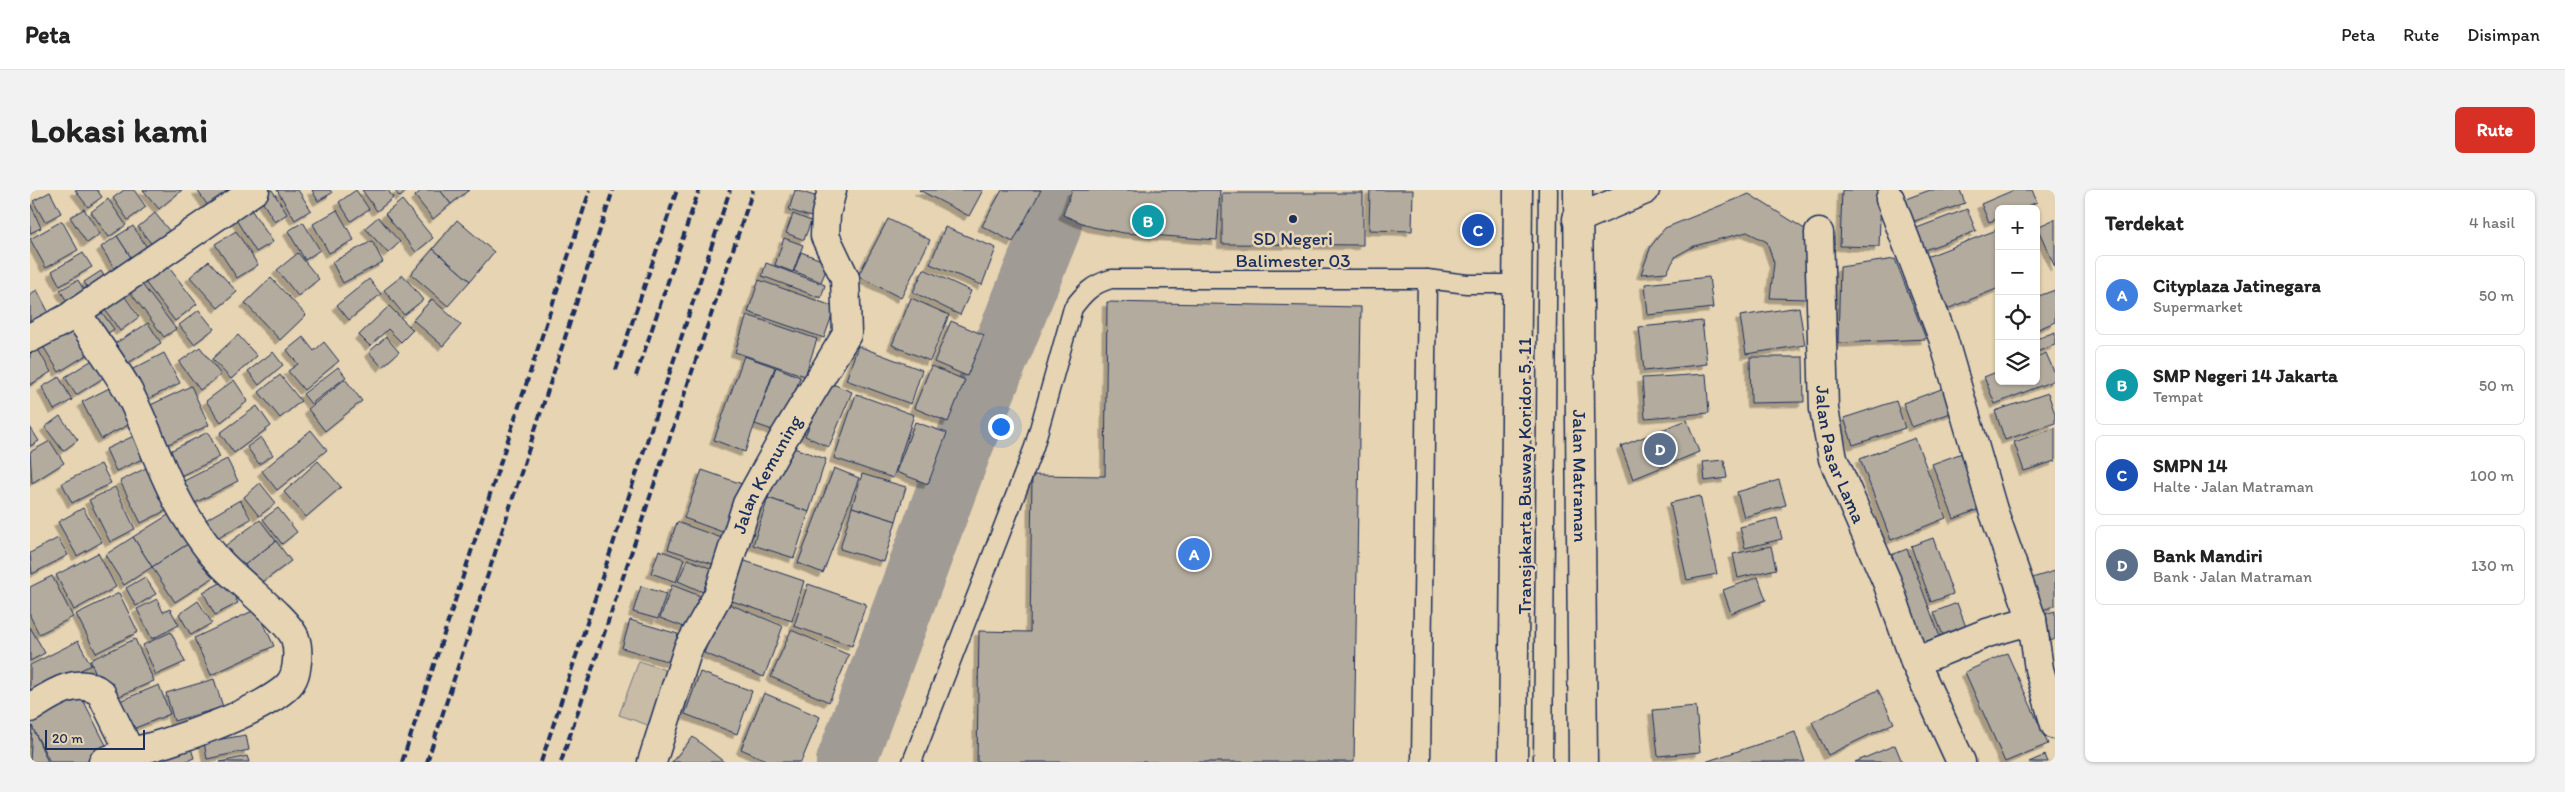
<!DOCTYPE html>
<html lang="id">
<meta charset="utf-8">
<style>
:root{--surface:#fff;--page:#f2f2f2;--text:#222;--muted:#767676;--line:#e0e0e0;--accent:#d93025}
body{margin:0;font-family:Itim,sans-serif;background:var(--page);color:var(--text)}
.controls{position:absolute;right:15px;top:15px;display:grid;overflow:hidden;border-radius:8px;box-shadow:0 1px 4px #0004}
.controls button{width:45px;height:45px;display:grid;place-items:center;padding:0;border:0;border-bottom:1px solid var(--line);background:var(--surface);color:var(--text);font:25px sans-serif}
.scale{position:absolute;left:15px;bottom:12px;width:100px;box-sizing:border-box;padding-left:5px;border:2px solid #1b2f5e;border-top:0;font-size:14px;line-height:18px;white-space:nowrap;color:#1b2f5e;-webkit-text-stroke:4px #e6d4b2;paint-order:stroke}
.you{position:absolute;left:970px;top:236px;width:18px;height:18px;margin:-12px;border:4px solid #fff;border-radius:50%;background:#1a73e8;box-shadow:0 0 0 8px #1a73e833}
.badge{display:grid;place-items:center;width:32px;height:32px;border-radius:50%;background:var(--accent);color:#fff;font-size:16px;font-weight:700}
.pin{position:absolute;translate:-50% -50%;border:2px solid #fff;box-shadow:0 1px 5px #0006}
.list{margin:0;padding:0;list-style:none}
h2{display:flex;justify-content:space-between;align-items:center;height:65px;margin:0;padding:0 20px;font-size:21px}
h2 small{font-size:16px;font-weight:400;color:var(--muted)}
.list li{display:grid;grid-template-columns:32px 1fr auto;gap:15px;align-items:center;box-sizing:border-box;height:80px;margin:0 10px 10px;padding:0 10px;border:1px solid var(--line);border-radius:8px}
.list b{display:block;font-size:19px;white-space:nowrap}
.list p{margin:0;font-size:16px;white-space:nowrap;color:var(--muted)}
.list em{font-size:16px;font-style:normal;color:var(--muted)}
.icon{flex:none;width:28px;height:28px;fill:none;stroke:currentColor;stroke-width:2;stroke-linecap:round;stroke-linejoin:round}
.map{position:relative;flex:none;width:2025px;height:572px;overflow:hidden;border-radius:8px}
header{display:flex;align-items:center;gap:30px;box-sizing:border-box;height:70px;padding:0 25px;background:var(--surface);border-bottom:1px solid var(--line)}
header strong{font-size:24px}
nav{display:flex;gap:28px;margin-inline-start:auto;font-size:18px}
.intro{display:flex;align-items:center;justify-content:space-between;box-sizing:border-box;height:120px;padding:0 30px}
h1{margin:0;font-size:35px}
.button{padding:12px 22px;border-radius:8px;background:var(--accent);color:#fff;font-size:18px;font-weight:700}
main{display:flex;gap:30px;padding:0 30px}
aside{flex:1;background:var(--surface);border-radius:8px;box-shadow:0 1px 4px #0004}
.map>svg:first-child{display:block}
</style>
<header>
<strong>Peta</strong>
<nav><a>Peta</a><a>Rute</a><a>Disimpan</a></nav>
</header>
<div class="intro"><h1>Lokasi kami</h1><a class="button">Rute</a></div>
<main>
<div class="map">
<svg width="2025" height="572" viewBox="0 0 2025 572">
<defs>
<filter id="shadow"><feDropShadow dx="-4.5" dy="4.5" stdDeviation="0" flood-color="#0004"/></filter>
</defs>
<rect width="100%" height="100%" fill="#e6d4b2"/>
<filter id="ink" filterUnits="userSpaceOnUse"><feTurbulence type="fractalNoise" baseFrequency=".02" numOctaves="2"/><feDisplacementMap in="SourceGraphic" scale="10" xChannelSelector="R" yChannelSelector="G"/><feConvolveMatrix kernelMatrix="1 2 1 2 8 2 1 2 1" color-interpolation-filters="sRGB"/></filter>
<g filter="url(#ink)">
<path fill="#c9bca6" stroke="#727682" d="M609 471 638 481 618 535 589 525Z"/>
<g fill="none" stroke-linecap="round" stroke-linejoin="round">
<path stroke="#a09b95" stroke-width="60" d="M816 572 931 261 1021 38 1029 0"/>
</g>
<g fill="#b3ab9d" stroke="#1b2f5e" filter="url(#shadow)">
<path d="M45 0H67L72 7 58 17Z"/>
<path d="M94 0H104L116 17 98 30 83 8Z"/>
<path d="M113 0H152L129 19Z"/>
<path d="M167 0H203L181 20Z"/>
<path d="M236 0H242L257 24 245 32 228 5Z"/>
<path d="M247 0H268L281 20 265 30Z"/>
<path d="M282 0H300L302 3 288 11Z"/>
<path d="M326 0 339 19 321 31 309 12Z"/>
<path d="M332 0H358L363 8 347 21Z"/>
<path d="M364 0H378L370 7Z"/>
<path d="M392 0H410L421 14 403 29 385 6Z"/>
<path d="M410 0H439L421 14Z"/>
<path d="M765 0 788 7 781 27 759 20Z"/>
<path d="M889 0H953L939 26Z"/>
<path d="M972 0H1011L983 52 952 36Z"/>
<path d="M1042 0H1190L1187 50 1094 43 1062 37 1033 25Z"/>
<path d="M1340 0H1383L1382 41 1339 40Z"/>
<path d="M1812 0H1851L1849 57 1810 56Z"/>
<path d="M1900 0H1930L1935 13 1882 32 1873 10Z"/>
<path d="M1984 0H2002L2007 12 1991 19H1969V28L1959 32 1951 14Z"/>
<path d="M20 2 31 23 15 32 3 11Z"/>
<path d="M1192 3H1333V55L1192 54Z"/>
<path d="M1719 4 1781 43 1778 109 1740 108 1744 73 1737 52 1717 42 1664 56 1646 66 1637 82 1611 84 1621 56 1635 38Z"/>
<path d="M78 9 96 35 79 47 61 22Z"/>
<path d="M372 10 403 48 386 62 355 24Z"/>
<path d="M0 13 11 38 0 43Z"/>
<path d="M220 18 243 52 226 62 205 28Z"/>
<path d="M54 19 70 44 57 53 40 27Z"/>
<path d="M1937 19 1946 41 1892 61 1884 39Z"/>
<path d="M307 20 324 50 299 63 283 34Z"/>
<path d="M125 23 145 48 128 62 108 37Z"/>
<path d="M763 24 781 31 774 50 756 43Z"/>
<path d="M348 27 370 52 358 63 335 38Z"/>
<path d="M858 29 900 50 871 108 828 86Z"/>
<path d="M2025 29V77L2007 37Z"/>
<path d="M427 30 464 62 440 91 403 59Z"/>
<path d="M32 31 48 60 16 78 0 49Z"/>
<path d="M273 32 290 60 275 70 258 41Z"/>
<path d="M103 36 122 65 106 75 87 46Z"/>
<path d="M915 37 966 58 952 95 900 74Z"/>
<path d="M1969 39V98L1907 123 1886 71Z"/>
<path d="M206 41 228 75 207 88 185 54Z"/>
<path d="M87 46 106 75 89 86 71 57Z"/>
<path d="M754 48 773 55 763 82 745 75Z"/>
<path d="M342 51 353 72 313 93 302 72Z"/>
<path d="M403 59 440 91 418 116 381 84Z"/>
<path d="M771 62 799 73 791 92 764 81Z"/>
<path d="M53 63 62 77 30 96 22 81Z"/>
<path d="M268 63 289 89 268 106 247 80Z"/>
<path d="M1865 69 1896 149 1808 153 1810 77Z"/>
<path d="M179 71 207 102 188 118 160 87Z"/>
<path d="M736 73 795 95 791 108 732 86Z"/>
<path d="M137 75 167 114 145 131 115 92Z"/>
<path d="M894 79 941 101 930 125 883 102Z"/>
<path d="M71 81 78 92 61 103 54 92Z"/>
<path d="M373 85 393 110 374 125 354 100Z"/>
<path d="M1679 87 1683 118 1618 125 1615 94Z"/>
<path d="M241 88 276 125 250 150 215 113Z"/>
<path d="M339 89 351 104 319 130 307 115Z"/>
<path d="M48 90 58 107 41 118 30 100Z"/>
<path d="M729 90 805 117 794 148 718 122Z"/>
<path d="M111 93 146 139 134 147 100 102Z"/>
<path d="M7 100 22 129 0 140V104Z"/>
<path d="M2025 100V132L2006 140V107Z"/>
<path d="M93 104 109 127 90 141 74 118Z"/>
<path d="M881 108 919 125 900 171 862 155Z"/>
<path d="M402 109 431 135 413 156 383 130Z"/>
<path d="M1077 112 1331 117 1324 572H947L949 441 1000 442 1002 285 1075 286Z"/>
<path d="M67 116 84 139 70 149 53 126Z"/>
<path d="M359 116 383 140 371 152 358 139 340 156 329 145Z"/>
<path d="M1769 117 1775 155 1716 164 1710 126Z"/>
<path d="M169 120 184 139 164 154 149 135Z"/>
<path d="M717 125 787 149 775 186 705 162Z"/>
<path d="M921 131 954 145 937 186 904 172Z"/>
<path d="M1672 131 1677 174 1614 181 1609 137Z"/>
<path d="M45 132 63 161 29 182 11 153Z"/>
<path d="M118 133 131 153 93 176 81 156Z"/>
<path d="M2025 142V155L2006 162V149Z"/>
<path d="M208 145 227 166 201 189 182 169Z"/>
<path d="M273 147 284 161 294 152 309 171 274 200 258 181 268 174 257 160Z"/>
<path d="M356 147 369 162 352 177 339 162Z"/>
<path d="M6 156 21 182 0 195V160Z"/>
<path d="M828 156 892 180 881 214 816 190Z"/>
<path d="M170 157 191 185 170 200 149 172Z"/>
<path d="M243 162 253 175 229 195 218 181Z"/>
<path d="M134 163 150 193 112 212 97 182Z"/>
<path d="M2016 163 2025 184V190L1965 214 1954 187 1969 181V191H2006V167Z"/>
<path d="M714 166 745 177 715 262 684 250Z"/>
<path d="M1720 167H1773L1774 212 1721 213Z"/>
<path d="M64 169 75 187 46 205 35 187Z"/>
<path d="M901 176 935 190 918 232 884 218Z"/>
<path d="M308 177 316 187 281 214 273 204Z"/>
<path d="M746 177 770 187 751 243 725 234Z"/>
<path d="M1676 184 1679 223 1615 228 1612 188Z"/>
<path d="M250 185 271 211 250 228 229 202Z"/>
<path d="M29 187 42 210 24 220 12 197Z"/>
<path d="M315 189 332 211 295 241 278 219Z"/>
<path d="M204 190 218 211 191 232 176 211Z"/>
<path d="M798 192 822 202 799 257 775 246Z"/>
<path d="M87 194 106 231 71 249 52 212Z"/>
<path d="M161 196 179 235 132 257 114 218Z"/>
<path d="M1917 197 1926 221 1882 237 1873 213Z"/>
<path d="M2018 203 2025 224V233L1975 250 1965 221Z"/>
<path d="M826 204 884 225 863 288 804 268Z"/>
<path d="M1866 211 1875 238 1823 255 1814 228Z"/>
<path d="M227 216 241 236 204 263 190 243Z"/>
<path d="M30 226 48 250 33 261 15 237Z"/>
<path d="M1657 230 1669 262 1603 289 1591 256Z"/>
<path d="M885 232 917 243 898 294 866 282Z"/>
<path d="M0 237 9 251 0 256Z"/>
<path d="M2025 238V271L1994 281 1984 252Z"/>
<path d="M281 240 297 260 247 300 232 281Z"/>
<path d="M178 242 190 267 144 289 132 265Z"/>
<path d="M108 244 119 266 86 281 76 259Z"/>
<path d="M231 247 243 265 229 274 217 257Z"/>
<path d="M1885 248 1916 328 1861 350 1830 269Z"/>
<path d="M20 251 34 273 2 293 0 262Z"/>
<path d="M755 255 796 269 779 322 738 308Z"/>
<path d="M1935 262 1957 316 1924 329 1902 274Z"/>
<path d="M197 269 208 291 159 316 148 294Z"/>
<path d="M1694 270 1697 288 1675 291 1673 272Z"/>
<path d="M288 271 311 297 276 327 254 302Z"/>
<path d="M71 274 81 293 42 313 32 293Z"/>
<path d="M120 276 141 318 111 333 90 291Z"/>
<path d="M804 278 829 288 793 383 768 373Z"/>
<path d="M672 280 715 295 698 344 654 328Z"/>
<path d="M832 284 876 297 866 331 822 317Z"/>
<path d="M1749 290 1756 315 1714 327 1707 302Z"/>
<path d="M230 293 246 313 229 326 214 307Z"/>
<path d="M85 297 105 339 80 352 59 310Z"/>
<path d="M1670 306 1687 384 1657 390 1640 313Z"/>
<path d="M738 308 779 322 764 368 723 355Z"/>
<path d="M210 310 221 329 183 351 172 332Z"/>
<path d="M822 317 866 331 854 372 810 359Z"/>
<path d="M53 318 72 352 47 366 28 332Z"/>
<path d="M248 318 267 342 252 354 233 329Z"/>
<path d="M146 320 164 350 122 377 103 347Z"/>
<path d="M1747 328 1752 349 1715 358 1710 337Z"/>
<path d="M230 330 246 351 208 380 192 358Z"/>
<path d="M647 332 700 351 692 377 638 359Z"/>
<path d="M103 347 122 377 94 395 75 365Z"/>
<path d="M28 348 38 365 2 384 0 363Z"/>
<path d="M1903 348 1923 404 1901 412 1881 356Z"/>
<path d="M164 350 187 385 145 412 122 377Z"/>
<path d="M246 351 261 371 222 400 208 380Z"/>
<path d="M1741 356 1746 379 1708 388 1703 364Z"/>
<path d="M1877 359 1913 455 1889 464 1853 368Z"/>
<path d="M629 360 654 369 646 392 621 383Z"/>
<path d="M68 363 86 397 44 420 26 385Z"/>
<path d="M658 369 682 379 673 402 648 391Z"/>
<path d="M712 370 774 391 762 431 699 410Z"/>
<path d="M2025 381V416L2012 420 2002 388Z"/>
<path d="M22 386 43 427 9 444 0 426V397Z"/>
<path d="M115 387 126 404 106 416 96 398Z"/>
<path d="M1728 387 1736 410 1701 423 1693 400Z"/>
<path d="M196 390 208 413 185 425 173 402Z"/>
<path d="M778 394 836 414 822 456 764 436Z"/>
<path d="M642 395 675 408 662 440 630 428Z"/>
<path d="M611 396 636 404 628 429 603 422Z"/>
<path d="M89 403 108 442 66 463 46 424Z"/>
<path d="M127 409 133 422 140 419 149 435 122 449 107 419Z"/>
<path d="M168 411 182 433 161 445 149 424Z"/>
<path d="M694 412 753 436 734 487 674 463Z"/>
<path d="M1927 413 1939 445 1916 453 1904 422Z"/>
<path d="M227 419 244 456 181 485 164 448Z"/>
<path d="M2025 421V449L2021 451 2012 425Z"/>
<path d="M600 430 648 444 640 472 592 458Z"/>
<path d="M0 437 15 463 0 471Z"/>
<path d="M761 440 819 465 799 512 741 487Z"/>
<path d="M141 442 155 472 126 485 113 455Z"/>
<path d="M105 449 124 491 78 511 60 470Z"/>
<path d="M48 451 61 475 0 505V475Z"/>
<path d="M1977 463 2018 554 1975 572 1935 482Z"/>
<path d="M670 482 722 501 707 544 655 524Z"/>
<path d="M184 489 193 517 144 531 136 503Z"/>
<path d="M129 495 140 524 93 543 82 514Z"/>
<path d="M47 498 81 565 67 572H20L0 533V522Z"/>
<path d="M1848 500 1864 533 1798 565 1782 532Z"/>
<path d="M734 503 790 527 771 572H740L711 559Z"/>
<path d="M1666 516 1670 562 1628 566 1623 520Z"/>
<path d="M2 536 18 572H0Z"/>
<path d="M1765 542 1775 572H1675Z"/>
<path d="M216 545 219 560 177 569 174 552Z"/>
<path d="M663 547 694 572H642Z"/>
<path d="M160 555 164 568 154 572H113Z"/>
<path d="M1865 555 1872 572H1825Z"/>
<path d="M2015 565 2018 572H1999Z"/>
<path d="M217 566 219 572H190Z"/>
</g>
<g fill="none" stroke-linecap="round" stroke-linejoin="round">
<defs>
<g id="lane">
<path d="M882 572 1004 257 1043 118C1054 103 1063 94 1081 89H1397"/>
<path d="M1391 572 1397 89 1437 94H1487"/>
<path d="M1513 572 1518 0"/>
</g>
<g id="street">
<path d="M1860 9 1913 148 1963 320 2002 430 2009 479 2025 535"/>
<path d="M1547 29 1615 0"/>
<path id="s1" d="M1789 43 1794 219 1803 269 1857 392 1885 472 1931 572"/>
<path d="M46 122C62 147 81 171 96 197 118 237 130 282 153 321 163 337 175 356 188 370 204 389 258 429 265 448 269 459 268 482 261 492 242 519 134 556 100 562"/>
<path d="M0 148 38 128 225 0"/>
<path d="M1885 472 1957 443 2002 430"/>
<path d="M0 518C19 506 49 484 71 503L100 562 73 572"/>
<path id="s2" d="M622 572 658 459 688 405 717 314 753 249 817 144 815 88 795 46 796 24 802 0"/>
</g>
<g id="primary">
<path id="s3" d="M1548 0 1553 572"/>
<path d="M1483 572 1488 0"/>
</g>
</defs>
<use href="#lane" stroke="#1b2f5e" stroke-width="21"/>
<use href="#street" stroke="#1b2f5e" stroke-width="31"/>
<use href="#primary" stroke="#1b2f5e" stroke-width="31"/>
<use href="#lane" stroke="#e6d4b2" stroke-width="18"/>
<use href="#street" stroke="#e6d4b2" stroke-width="28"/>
<use href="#primary" stroke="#e6d4b2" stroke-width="28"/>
<g stroke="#1b2f5e" stroke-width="4" stroke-dasharray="8 4" stroke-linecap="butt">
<path d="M586 180 647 0"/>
<path d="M606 186 669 0"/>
<path d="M372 572 560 0"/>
<path d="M397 572 583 0"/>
<path d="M511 572 700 0"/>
<path d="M531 572 723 0"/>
</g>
</g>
</g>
<circle fill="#1b2f5e" stroke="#e6d4b2" stroke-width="2" cx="1263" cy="29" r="5"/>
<g text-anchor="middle" stroke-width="5" stroke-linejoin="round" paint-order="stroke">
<g font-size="19" fill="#1b2f5e" stroke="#e6d4b2">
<text x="1263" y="55">SD Negeri<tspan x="1263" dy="22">Balimester 03</tspan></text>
</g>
<g font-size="19" fill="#1b2f5e" stroke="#e6d4b2">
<text dy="7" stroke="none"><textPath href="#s1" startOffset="224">Jalan Pasar Lama</textPath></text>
<text dy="7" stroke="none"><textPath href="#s2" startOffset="311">Jalan Kemuning</textPath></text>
<text transform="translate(1494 286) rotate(-90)" y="7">Transjakarta Busway Koridor 5, 11</text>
<text dy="7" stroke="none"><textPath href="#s3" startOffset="286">Jalan Matraman</textPath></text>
</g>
</g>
</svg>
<div class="controls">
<button>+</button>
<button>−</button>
<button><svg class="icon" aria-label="locate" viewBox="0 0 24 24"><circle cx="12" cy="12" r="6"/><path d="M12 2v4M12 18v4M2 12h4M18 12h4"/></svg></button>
<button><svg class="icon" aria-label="layers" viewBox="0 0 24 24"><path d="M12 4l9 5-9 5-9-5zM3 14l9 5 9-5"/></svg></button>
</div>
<div class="scale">20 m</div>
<div class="you"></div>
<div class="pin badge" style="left:1164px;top:364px;background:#3f7fe0">A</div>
<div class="pin badge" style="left:1118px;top:31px;background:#0f9aa8">B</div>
<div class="pin badge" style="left:1448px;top:40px;background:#1a4fb4">C</div>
<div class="pin badge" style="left:1630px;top:259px;background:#5c6f8a">D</div>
</div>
<aside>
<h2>Terdekat<small>4 hasil</small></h2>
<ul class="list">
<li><span class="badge" style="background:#3f7fe0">A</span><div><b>Cityplaza Jatinegara</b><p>Supermarket</p></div><em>50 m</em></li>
<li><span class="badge" style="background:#0f9aa8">B</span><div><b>SMP Negeri 14 Jakarta</b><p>Tempat</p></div><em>50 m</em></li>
<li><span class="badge" style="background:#1a4fb4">C</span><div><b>SMPN 14</b><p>Halte · Jalan Matraman</p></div><em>100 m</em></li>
<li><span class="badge" style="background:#5c6f8a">D</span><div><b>Bank Mandiri</b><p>Bank · Jalan Matraman</p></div><em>130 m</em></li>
</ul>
</aside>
</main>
